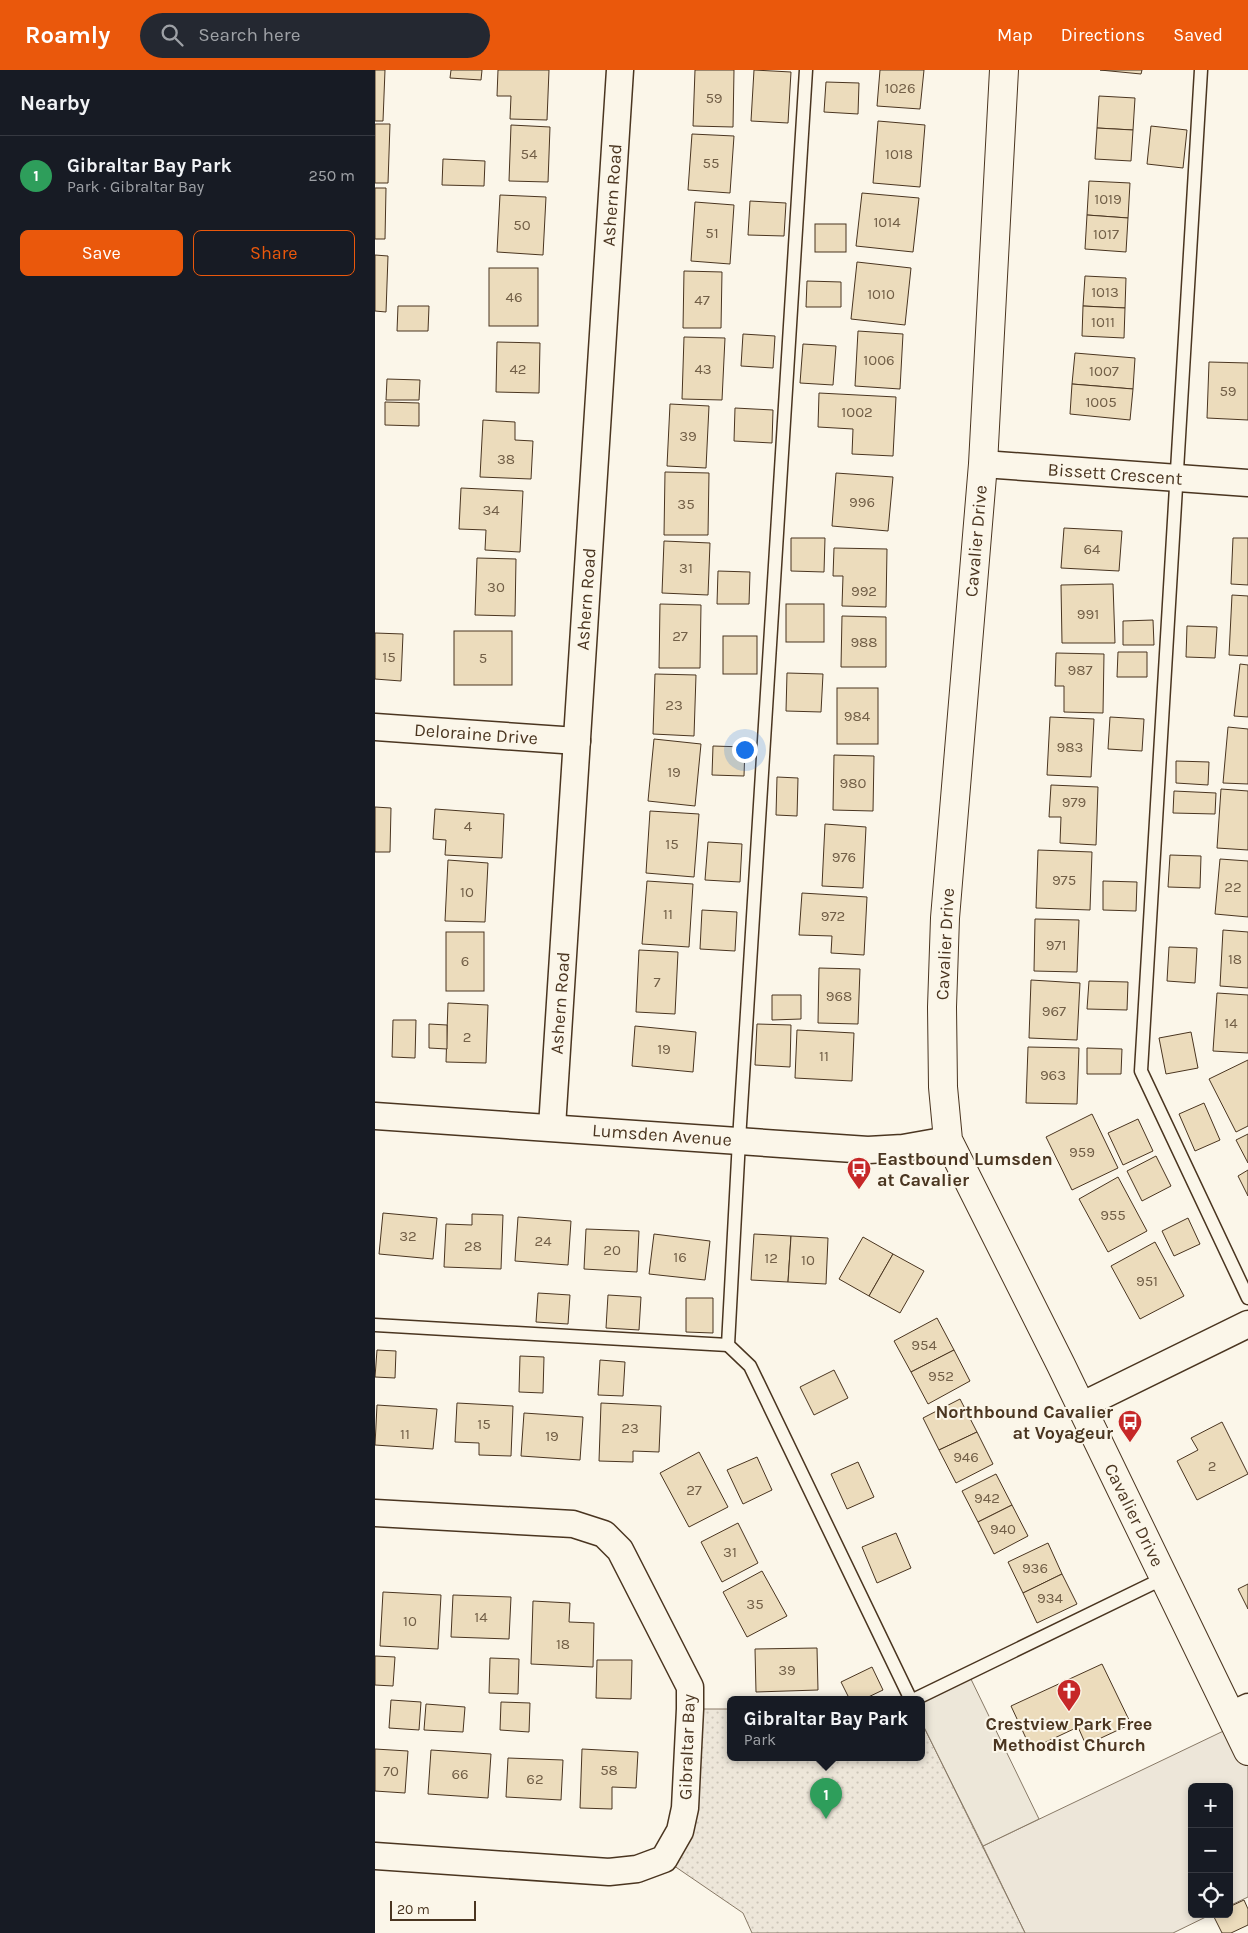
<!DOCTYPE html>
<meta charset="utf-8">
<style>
:root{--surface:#171b24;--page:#242831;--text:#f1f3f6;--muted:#9ea1a6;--line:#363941;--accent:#ea580c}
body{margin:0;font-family:Karla,sans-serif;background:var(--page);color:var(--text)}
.controls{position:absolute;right:15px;bottom:15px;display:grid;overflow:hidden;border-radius:8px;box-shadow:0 2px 8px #0003}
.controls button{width:45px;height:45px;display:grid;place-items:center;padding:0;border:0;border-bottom:1px solid var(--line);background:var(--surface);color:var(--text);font:25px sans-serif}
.scale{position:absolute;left:15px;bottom:12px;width:86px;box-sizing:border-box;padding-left:5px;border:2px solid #4a3520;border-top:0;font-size:14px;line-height:18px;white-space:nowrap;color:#4a3520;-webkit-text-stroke:4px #fbf6e9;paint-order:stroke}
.you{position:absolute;left:369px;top:679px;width:18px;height:18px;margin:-12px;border:4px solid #fff;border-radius:50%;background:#1a73e8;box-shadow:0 0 0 8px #1a73e833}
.badge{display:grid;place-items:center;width:32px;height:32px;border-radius:50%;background:var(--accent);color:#fff;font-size:16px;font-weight:700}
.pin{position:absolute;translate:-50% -41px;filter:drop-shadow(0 1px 2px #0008)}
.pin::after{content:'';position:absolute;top:26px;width:18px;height:15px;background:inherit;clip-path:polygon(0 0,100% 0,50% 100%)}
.popup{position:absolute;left:352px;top:1626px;width:198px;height:65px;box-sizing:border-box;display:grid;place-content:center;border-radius:8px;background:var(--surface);filter:drop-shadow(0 1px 4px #0005);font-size:16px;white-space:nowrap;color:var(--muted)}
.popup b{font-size:19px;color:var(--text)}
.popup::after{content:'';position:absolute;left:50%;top:100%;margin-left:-10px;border:10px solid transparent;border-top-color:var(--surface)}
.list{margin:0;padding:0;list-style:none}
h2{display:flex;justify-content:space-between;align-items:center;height:65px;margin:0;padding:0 20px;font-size:21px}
h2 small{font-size:16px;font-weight:400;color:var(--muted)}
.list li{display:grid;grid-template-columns:32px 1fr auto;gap:15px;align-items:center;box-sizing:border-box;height:80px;padding:0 20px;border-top:1px solid var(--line)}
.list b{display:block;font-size:19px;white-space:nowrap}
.list p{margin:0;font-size:16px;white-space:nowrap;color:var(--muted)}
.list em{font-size:16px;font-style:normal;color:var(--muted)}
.actions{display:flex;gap:10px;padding:15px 20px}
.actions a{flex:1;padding:11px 0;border:1px solid var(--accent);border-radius:8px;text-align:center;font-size:18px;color:var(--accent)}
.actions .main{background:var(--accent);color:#fff}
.icon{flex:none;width:28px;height:28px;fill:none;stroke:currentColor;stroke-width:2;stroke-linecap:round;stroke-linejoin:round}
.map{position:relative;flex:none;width:873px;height:1863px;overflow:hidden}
header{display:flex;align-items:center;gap:30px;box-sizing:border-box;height:70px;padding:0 25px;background:var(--accent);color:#fff}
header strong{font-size:24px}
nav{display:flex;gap:28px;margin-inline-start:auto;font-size:18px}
.search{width:350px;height:45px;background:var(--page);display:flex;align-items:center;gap:12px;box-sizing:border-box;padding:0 18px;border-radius:28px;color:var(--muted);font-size:19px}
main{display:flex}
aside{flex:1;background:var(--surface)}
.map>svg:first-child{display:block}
</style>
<header>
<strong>Roamly</strong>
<div class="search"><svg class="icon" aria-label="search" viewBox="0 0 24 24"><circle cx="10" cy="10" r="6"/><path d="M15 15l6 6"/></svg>Search here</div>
<nav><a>Map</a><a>Directions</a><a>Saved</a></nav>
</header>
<main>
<aside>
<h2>Nearby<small></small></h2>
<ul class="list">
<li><span class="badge" style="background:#2e9e5b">1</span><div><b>Gibraltar Bay Park</b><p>Park · Gibraltar Bay</p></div><em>250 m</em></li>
</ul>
<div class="actions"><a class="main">Save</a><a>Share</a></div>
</aside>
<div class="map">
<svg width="873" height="1863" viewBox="0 0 873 1863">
<defs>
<pattern id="park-dots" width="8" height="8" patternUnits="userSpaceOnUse" patternTransform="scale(1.25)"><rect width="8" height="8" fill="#ede6d9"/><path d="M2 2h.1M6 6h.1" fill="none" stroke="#cdc6ba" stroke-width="1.8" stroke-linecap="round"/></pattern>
</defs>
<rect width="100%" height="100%" fill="#fbf6e9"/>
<path fill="#ede6d9" stroke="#887966" d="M861 1655 873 1681V1827L854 1836V1717H817V1844H837L798 1863H650L608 1776Z"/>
<path fill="url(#park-dots)" stroke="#887966" d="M315 1639H356V1688H546V1651L650 1863H377L368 1843 289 1789Z"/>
<path fill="#ede7d9" stroke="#887966" d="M593 1603 664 1749 608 1776 546 1651V1630Z"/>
<g fill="#ecdcbc" stroke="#4a3520">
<path d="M0 0H10L8 51H0Z"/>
<path d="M76 0H107L106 10 75 8Z"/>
<path d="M123 0H174L172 50 135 49 136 26H122Z"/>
<path d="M320 0H359L358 57 318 56Z"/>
<path d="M379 0 416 2 413 53 376 51Z"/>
<path d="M505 0H549L545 39 502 36Z"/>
<path d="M725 0H767L766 4Z"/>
<path d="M451 12 484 13 483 44 449 42Z"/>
<path d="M724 26 760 28 758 60 722 58Z"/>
<path d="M503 51 550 55 545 117 498 113Z"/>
<path d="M0 54H15L13 113H0Z"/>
<path d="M136 55 175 57 173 112 134 111Z"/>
<path d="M776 56 812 60 808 98 772 94Z"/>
<path d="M722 58 758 60 756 91 720 89Z"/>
<path d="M317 64 359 66 355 123 313 120Z"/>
<path d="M68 89 110 91 109 116 67 115Z"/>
<path d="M714 111 755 113 753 148 712 145Z"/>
<path d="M0 118H11L10 169H0Z"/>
<path d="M487 123 544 128 538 182 481 176Z"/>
<path d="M125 125 171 127 168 185 122 182Z"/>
<path d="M375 131 411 133 409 166 373 165Z"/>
<path d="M320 132 359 135 355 194 316 191Z"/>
<path d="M712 145 753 148 751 182 710 179Z"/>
<rect x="440" y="154" width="31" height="28"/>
<path d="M0 185 13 186 11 242 0 241Z"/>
<path d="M482 192 536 198 530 255 476 249Z"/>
<rect x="114" y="198" width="49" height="58"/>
<path d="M309 201 347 202 346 258H308Z"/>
<path d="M710 206 751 208 750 238 708 236Z"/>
<path d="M432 211 466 212V237H431Z"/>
<path d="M23 236H54L53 261H22Z"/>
<path d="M708 236 750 238 749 268 707 266Z"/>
<path d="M483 261 528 264 525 319 480 316Z"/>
<path d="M368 264 400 266 398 298 366 296Z"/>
<path d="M309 267 350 268 347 330 307 329Z"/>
<path d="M122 272 165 273 164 323 121 322Z"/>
<path d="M428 274 461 276 458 315 425 313Z"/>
<path d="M700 283 760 288 758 319 697 314Z"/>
<path d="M834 292 873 293V350L832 348Z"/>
<path d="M12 309 45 310 44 330H11Z"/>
<path d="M697 314 758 319 755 350 695 344Z"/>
<path d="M444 323 521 327 518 386 477 384 478 359 443 357Z"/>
<path d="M10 332 44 333V356L10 355Z"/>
<path d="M295 334 334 336 331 398 292 396Z"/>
<path d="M360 338 398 340 397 373 359 371Z"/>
<path d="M108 350 140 352V370L158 371 156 409 105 407Z"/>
<path d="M290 402 334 403 333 465H289Z"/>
<path d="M461 403 518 407 513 461 457 456Z"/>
<path d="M86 418 148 421 145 482 110 480 111 460 84 459Z"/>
<path d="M689 458 747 461 744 501 686 498Z"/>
<path d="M416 468H450L449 502 416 501Z"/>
<path d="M858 468H873V515L856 514Z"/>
<path d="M289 471 335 473 333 525 287 523Z"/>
<path d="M459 478 512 479 511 537 467 536 468 506H458Z"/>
<path d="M102 488 141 489 140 546 100 545Z"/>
<path d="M343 501 375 502 374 534H342Z"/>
<path d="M738 514 740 573H687L686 515Z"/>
<path d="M857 525 873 526V586L854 585Z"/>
<path d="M285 534 326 535 325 598H284Z"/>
<rect x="411" y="534" width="38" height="38"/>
<path d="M467 546 511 547V597H466Z"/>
<path d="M778 550 779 575H748V551Z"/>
<path d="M812 556 842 557 840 588 811 587Z"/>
<rect x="79" y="561" width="58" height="54"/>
<path d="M0 563 28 564 26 611 0 609Z"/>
<rect x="348" y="566" width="34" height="38"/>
<path d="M743 582H772V607H742Z"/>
<path d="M681 583 729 584 728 643 689 642V616H680Z"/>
<path d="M865 594 873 595V647L859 646Z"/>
<path d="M412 603 448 604 446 642 411 641Z"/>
<path d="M280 604 321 605 319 666 278 664Z"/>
<rect x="462" y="618" width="41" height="56"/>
<path d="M675 647 719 649 716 707 672 705Z"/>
<path d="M735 647 769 649 767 681 733 679Z"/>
<path d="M853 657 873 659V714L848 713Z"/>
<path d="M279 669 326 674 320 736 273 731Z"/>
<path d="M338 676 370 677 369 706 337 705Z"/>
<path d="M459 685 499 686 498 741 458 740Z"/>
<path d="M801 691 834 692 833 715 801 713Z"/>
<path d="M402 707 423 708 422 746 401 745Z"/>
<path d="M676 715 723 717 721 775 685 773 686 747H674Z"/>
<path d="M846 719 873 721V780L842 778Z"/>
<path d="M799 721 841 723 840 744 798 743Z"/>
<path d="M0 737 16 738 15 782H0Z"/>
<path d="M60 739 129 744 127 788 70 785 71 770 58 769Z"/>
<path d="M275 741 324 744 319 807 271 803Z"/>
<path d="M450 754 491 757 488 818 447 816Z"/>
<path d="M333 772 367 774 365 812 330 810Z"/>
<path d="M663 780 717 782 715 840 661 838Z"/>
<path d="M795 785 826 786 825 818 793 817Z"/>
<path d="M845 789 873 791V847L840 844Z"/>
<path d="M73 790 113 793 110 852 70 851Z"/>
<path d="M272 811 318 814 314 877 267 874Z"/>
<path d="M728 811 762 812 761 841 728 840Z"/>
<path d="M427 823 492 827 489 885 456 883 457 866 424 865Z"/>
<path d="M327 840 362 842 360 881 325 879Z"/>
<path d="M660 849 704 850 702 902 659 901Z"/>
<path d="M848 860 873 862V918L845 916Z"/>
<rect x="71" y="862" width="38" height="59"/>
<path d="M794 877 822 878 820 913 792 911Z"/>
<path d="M264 880 303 882 300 944 261 942Z"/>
<path d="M444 898 485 899 483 954 443 953Z"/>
<path d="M656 910 705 913 702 970 654 968Z"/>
<path d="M714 911 753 912 752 940 712 939Z"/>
<path d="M842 923 873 925V983L838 981Z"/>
<path d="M397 925H426V949L397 950Z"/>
<path d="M73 933 113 935 111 993 71 992Z"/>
<path d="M18 950H41L40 988 17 987Z"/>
<path d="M54 954 72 955V979L54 978Z"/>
<path d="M382 954 416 955 415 997 380 995Z"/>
<path d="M260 956 321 962 318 1002 257 996Z"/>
<path d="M422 960 479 963 477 1011 420 1008Z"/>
<path d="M816 962 823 998 791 1004 784 968Z"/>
<path d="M653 977 704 978 702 1034 651 1033Z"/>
<path d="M712 978 747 979 746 1004H712Z"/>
<path d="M873 990V1056L861 1062 834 1009Z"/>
<path d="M829 1033 845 1070 820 1081 804 1044Z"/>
<path d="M717 1044 743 1098 697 1120 671 1067Z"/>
<path d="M763 1049 778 1081 748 1095 733 1063Z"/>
<path d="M873 1064V1093L861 1070Z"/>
<path d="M781 1086 796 1116 767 1131 752 1101Z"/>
<path d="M873 1100V1126L863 1106Z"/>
<path d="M743 1107 772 1161 733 1182 704 1129Z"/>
<path d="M8 1143 62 1148 58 1189 4 1184Z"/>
<path d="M97 1144 128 1145 126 1199 69 1197 71 1154 97 1155Z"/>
<path d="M143 1147 196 1151 193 1195 140 1191Z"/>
<path d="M813 1148 825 1174 799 1186 787 1161Z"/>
<path d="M211 1159 264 1161 262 1202 209 1199Z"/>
<path d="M279 1164 335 1171 330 1210 274 1204Z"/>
<path d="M379 1164 416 1166 413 1212 376 1210Z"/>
<path d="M416 1166 453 1168 451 1214 413 1212Z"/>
<path d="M488 1167 518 1184 494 1226 464 1209Z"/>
<path d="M780 1172 809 1226 765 1249 736 1196Z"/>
<path d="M518 1184 549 1201 525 1243 494 1226Z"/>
<path d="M163 1223 195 1225 193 1254 161 1252Z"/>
<path d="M233 1225 266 1227 264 1260 231 1258Z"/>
<path d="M311 1228H338V1263L311 1262Z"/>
<path d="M562 1248 579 1280 536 1302 519 1271Z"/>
<path d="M2 1280 21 1281 20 1308 0 1307Z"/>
<path d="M579 1280 595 1311 553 1334 536 1302Z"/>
<path d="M145 1286 169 1287 168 1323 144 1322Z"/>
<path d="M225 1290 250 1292 248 1326 223 1325Z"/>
<path d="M459 1300 473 1328 439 1345 425 1317Z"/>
<path d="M585 1329 602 1362 564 1380 548 1348Z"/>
<path d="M82 1333 138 1336 136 1386 104 1385V1373L80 1372Z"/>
<path d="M226 1333 286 1336 284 1382 258 1381V1392L224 1391Z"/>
<path d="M2 1335 62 1339 58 1379 0 1375Z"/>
<path d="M149 1343 208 1347 205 1390 146 1386Z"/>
<path d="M847 1352 873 1404 822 1430 802 1391 823 1380 816 1368Z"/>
<path d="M602 1362 618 1394 581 1413 564 1380Z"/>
<path d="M324 1382 353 1437 314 1457 285 1403Z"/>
<path d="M382 1387 397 1420 368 1434 352 1400Z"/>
<path d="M483 1392 499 1427 472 1439 456 1404Z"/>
<path d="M621 1404 637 1435 603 1452 587 1421Z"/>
<path d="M637 1435 653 1466 619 1484 603 1452Z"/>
<path d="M363 1453 383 1493 347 1512 326 1472Z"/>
<path d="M521 1463 536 1498 502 1513 487 1477Z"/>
<path d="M673 1473 687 1504 648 1523 633 1492Z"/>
<path d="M387 1501 412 1546 372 1567 348 1522Z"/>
<path d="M687 1504 702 1534 662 1553 648 1523Z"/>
<path d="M873 1514V1539L863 1519Z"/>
<path d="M8 1522 66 1525 63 1579 5 1576Z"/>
<path d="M78 1525 136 1527 134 1569 76 1567Z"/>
<path d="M158 1531 195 1533 194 1552 219 1553 218 1597 156 1594Z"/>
<path d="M442 1578 443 1620 381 1622 380 1579Z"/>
<path d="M0 1586 20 1587 18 1616 0 1615Z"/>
<path d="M115 1588 144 1589 143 1624 114 1623Z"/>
<path d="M222 1590H257L256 1629 221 1628Z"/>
<path d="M727 1594 756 1654 711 1675 703 1657 656 1679 636 1636Z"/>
<path d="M497 1597 508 1620 487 1630H475L466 1612Z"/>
<path d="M16 1630 46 1632 44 1660 14 1658Z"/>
<path d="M126 1632 155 1633 154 1662 125 1660Z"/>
<path d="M51 1634 90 1637 88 1662 49 1660Z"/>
<path d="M0 1679 33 1681 30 1723 0 1721Z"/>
<path d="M207 1679 263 1682 261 1718 237 1717V1739L205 1738Z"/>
<path d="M56 1680 116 1684 113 1728 53 1724Z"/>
<path d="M133 1688 188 1690 186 1730 131 1727Z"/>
<path d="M869 1830 873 1839V1855L856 1863H847L838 1845 854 1844V1837Z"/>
</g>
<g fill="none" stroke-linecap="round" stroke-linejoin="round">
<defs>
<g id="lane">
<path d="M431 0 364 1070 353 1275 375 1296 536 1630"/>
<path d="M826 0 766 1001 873 1228"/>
<path d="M0 1255 353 1275"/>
<path d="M538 1630 789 1508"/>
</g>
<g id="street">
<path d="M608 394 873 413"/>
<path d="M0 657 202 671"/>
<path d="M0 1046 493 1080 528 1078 573 1070"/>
<path d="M177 1057 245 0"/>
<path d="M706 1336 873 1254"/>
<path d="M0 1443 198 1454 229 1464 245 1480 315 1617V1639L310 1738 305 1761 289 1789 262 1799 234 1802 0 1786"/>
<path d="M856 1645 873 1637"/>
</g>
<path id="secondary" d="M629 0 608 394 570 848 567 937 568 1017 573 1070 686 1295 873 1681"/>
</defs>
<use href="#lane" stroke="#4a3520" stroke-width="15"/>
<use href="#street" stroke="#4a3520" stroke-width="29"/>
<use href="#secondary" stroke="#4a3520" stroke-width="30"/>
<use href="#lane" stroke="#fbf6e9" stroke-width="12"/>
<use href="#street" stroke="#fbf6e9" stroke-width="26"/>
<use href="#secondary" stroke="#fbf6e9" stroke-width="28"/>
</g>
<defs>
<symbol id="bus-pin" viewBox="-11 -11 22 30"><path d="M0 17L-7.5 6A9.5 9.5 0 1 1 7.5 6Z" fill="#c62828" stroke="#fbf6e9"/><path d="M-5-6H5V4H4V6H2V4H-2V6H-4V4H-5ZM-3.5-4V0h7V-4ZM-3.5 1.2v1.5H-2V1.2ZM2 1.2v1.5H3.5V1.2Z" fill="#fff"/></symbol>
<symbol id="church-pin" viewBox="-11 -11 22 30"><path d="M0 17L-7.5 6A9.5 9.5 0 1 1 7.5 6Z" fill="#c62828" stroke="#fbf6e9"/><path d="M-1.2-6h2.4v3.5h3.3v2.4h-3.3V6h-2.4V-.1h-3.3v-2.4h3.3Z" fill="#fff"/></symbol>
</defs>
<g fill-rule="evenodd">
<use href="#bus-pin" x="470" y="1085" width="28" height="38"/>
<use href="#bus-pin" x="741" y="1338" width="28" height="38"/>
<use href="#church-pin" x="680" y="1607" width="28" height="38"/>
</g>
<g text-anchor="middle" stroke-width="4" stroke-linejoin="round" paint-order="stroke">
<g font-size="15" fill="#725f47">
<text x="525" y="23">1026</text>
<text x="339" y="33">59</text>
<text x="154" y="89">54</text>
<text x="524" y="89">1018</text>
<text x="336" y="98">55</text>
<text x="733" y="134">1019</text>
<text x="512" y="157">1014</text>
<text x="147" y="160">50</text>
<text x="337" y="168">51</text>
<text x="731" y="169">1017</text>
<text x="730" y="227">1013</text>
<text x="506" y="229">1010</text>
<text x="139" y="232">46</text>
<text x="327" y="235">47</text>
<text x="728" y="257">1011</text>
<text x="504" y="295">1006</text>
<text x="143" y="304">42</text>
<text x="328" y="304">43</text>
<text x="729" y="306">1007</text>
<text x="853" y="326">59</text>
<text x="726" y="337">1005</text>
<text x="482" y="347">1002</text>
<text x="313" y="371">39</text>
<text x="131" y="394">38</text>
<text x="487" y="437">996</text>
<text x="311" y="439">35</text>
<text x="116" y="445">34</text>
<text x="717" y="484">64</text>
<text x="311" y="503">31</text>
<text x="121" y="522">30</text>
<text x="489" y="526">992</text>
<text x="713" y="549">991</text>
<text x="305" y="571">27</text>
<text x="489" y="577">988</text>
<text x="14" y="592">15</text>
<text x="108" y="593">5</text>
<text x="705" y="605">987</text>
<text x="299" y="640">23</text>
<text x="482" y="651">984</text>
<text x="695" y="682">983</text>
<text x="299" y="707">19</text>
<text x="478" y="718">980</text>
<text x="699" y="737">979</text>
<text x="93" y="761">4</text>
<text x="297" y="779">15</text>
<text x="469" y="792">976</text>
<text x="689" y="815">975</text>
<text x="858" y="822">22</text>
<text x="92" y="827">10</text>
<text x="293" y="849">11</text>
<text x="458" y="851">972</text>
<text x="681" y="880">971</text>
<text x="860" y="894">18</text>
<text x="90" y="896">6</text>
<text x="282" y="917">7</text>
<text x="464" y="931">968</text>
<text x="679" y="946">967</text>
<text x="856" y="958">14</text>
<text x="92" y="972">2</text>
<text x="289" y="984">19</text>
<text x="449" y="991">11</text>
<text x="678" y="1010">963</text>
<text x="707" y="1087">959</text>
<text x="738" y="1150">955</text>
<text x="33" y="1171">32</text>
<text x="168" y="1176">24</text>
<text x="98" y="1181">28</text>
<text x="237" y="1185">20</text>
<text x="305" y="1192">16</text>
<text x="396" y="1193">12</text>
<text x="433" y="1195">10</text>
<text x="772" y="1216">951</text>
<text x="549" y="1280">954</text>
<text x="566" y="1311">952</text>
<text x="109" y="1359">15</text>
<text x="255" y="1363">23</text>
<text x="30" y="1369">11</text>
<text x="177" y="1371">19</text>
<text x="591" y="1392">946</text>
<text x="837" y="1401">2</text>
<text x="319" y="1425">27</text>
<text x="612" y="1433">942</text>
<text x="628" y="1464">940</text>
<text x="355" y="1487">31</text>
<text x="660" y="1503">936</text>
<text x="675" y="1533">934</text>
<text x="380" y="1539">35</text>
<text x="106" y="1552">14</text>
<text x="35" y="1556">10</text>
<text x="188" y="1579">18</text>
<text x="412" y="1605">39</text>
<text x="234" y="1705">58</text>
<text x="16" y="1706">70</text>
<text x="85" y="1709">66</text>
<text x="160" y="1714">62</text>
</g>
<g font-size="18" fill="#4a3520" stroke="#fbf6e9">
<text transform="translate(237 125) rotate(-86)" y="6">Ashern Road</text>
<text transform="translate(740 404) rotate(4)" y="6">Bissett Crescent</text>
<text transform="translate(601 471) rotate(-85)" y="6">Cavalier Drive</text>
<text transform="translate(211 529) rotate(-86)" y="6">Ashern Road</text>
<text transform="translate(101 664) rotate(4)" y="6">Deloraine Drive</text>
<text transform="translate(570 874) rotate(-87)" y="6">Cavalier Drive</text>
<text transform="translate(185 933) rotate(-86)" y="6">Ashern Road</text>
<text transform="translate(287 1065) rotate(4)" y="6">Lumsden Avenue</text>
<text transform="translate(759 1445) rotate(64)" y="6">Cavalier Drive</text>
<text transform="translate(312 1677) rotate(-88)" y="6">Gibraltar Bay</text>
</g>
<g font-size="18" font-weight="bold" fill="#4a3520" stroke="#fbf6e9" text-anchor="start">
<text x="502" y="1095">Eastbound Lumsden<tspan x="502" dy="21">at Cavalier</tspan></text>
<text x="738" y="1348" text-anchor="end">Northbound Cavalier<tspan x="738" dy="21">at Voyageur</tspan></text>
<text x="694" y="1660" text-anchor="middle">Crestview Park Free<tspan x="694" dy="21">Methodist Church</tspan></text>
</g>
</g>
</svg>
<div class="controls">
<button>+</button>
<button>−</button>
<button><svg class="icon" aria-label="locate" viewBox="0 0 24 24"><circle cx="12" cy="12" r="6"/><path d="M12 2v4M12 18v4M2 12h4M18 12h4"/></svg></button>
</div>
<div class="scale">20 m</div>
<div class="you"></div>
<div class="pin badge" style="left:451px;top:1749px;background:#2e9e5b">1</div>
<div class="popup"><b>Gibraltar Bay Park</b>Park</div>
</div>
</main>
